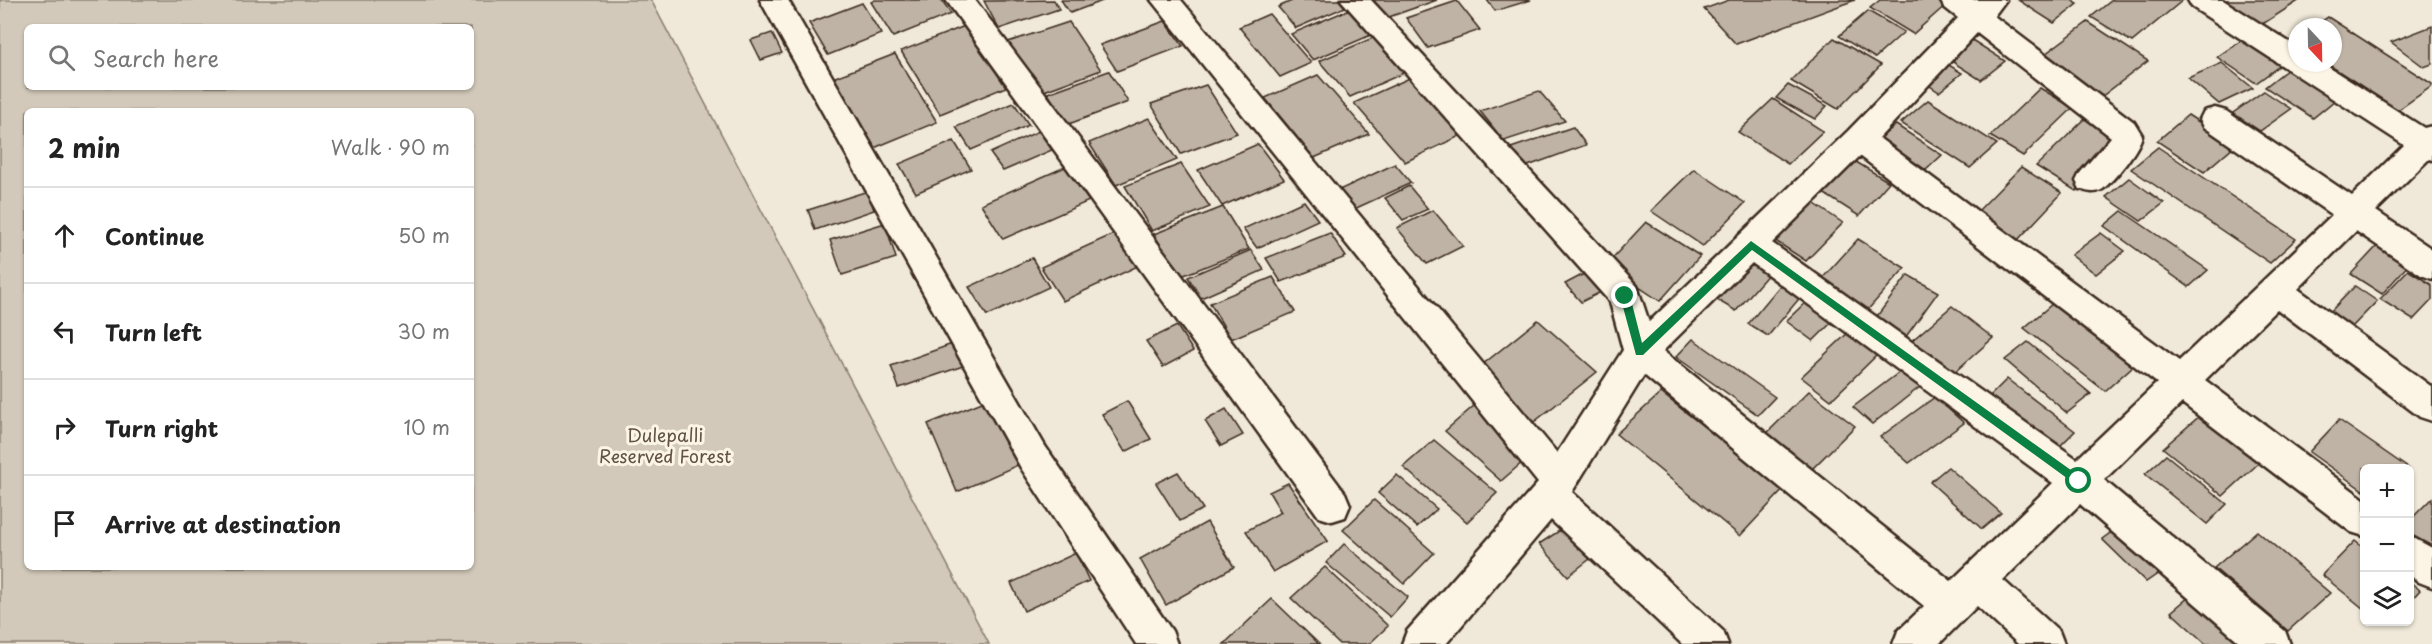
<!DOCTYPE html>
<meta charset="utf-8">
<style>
:root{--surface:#fff;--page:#f2f2f2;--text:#222;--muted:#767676;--line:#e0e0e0}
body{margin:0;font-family:"Playpen Sans",sans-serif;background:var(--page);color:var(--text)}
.controls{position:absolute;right:18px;bottom:18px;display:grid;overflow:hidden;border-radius:9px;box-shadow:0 2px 4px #0004}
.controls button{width:54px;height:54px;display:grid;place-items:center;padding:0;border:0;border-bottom:2px solid var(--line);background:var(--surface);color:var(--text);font:30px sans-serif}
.compass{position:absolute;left:2288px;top:18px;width:54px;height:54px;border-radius:50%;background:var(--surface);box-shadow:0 2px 4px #0004;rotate:158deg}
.stop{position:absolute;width:18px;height:18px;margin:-14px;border:4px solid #0b8043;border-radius:50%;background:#fff}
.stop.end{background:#0b8043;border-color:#fff;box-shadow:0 2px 6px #0008}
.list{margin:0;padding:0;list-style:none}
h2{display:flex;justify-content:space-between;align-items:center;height:78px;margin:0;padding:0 24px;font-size:26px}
h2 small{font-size:20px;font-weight:400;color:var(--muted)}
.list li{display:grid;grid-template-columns:39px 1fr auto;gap:18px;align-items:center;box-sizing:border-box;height:96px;padding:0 24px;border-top:2px solid var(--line)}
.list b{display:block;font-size:22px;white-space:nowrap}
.list em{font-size:20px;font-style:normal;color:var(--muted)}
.icon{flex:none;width:33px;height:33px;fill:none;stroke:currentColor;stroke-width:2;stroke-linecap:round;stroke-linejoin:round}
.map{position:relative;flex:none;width:2432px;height:644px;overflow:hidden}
.search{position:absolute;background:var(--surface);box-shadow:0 2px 4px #0004;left:24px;top:24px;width:450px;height:66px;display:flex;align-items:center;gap:15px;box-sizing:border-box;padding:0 21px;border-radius:9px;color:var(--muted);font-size:22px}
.panel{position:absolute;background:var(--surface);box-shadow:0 2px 4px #0004;left:24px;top:108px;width:450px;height:462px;border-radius:9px}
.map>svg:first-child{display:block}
</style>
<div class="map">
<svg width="2432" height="644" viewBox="0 0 2432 644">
<rect width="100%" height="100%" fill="#f0e9d9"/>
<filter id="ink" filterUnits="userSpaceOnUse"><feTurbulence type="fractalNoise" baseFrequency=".0167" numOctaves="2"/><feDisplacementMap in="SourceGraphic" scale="12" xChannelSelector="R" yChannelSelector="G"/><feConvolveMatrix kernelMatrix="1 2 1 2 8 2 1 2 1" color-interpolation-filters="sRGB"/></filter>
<g filter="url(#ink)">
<path fill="#d2c9ba" stroke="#867a6c" stroke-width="1.5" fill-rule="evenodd" d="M0 0H651L989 644H0ZM27 27H471V87H27ZM27 111H471V567H27Z"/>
<g fill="#beb3a4" stroke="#3b2a1e" stroke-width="1.5">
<path d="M875 0H942L951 14 893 37 871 2Z"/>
<path d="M1054 0 1059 9 999 29 984 1Z"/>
<path d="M1061 0H1105L1070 13Z"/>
<path d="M1294 0H1346L1350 5 1296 28 1278 7Z"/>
<path d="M1372 0H1437L1386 18Z"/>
<path d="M1487 0H1531L1495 11Z"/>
<path d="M1729 0H1855L1736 44 1704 9Z"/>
<path d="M1880 0H1940L1947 4 1913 34 1870 8Z"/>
<path d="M2018 0H2071L2078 4 2054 23Z"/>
<path d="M2112 0H2183L2132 42 2091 17Z"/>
<path d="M2217 0H2300L2258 27Z"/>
<path d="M1457 1 1480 30 1428 48 1406 18Z"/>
<path d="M862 3 881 34 828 55 809 23Z"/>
<path d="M1348 10 1371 35 1313 60 1291 34Z"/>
<path d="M1868 11 1904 32 1875 58 1839 36Z"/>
<path d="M1269 14 1311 63 1280 77 1239 27Z"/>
<path d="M2328 17 2432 84V86L2398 110 2326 63H2333V27H2314Z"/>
<path d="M1165 21 1183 46 1117 71 1100 45Z"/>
<path d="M1069 22 1101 70 1044 91 1008 42Z"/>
<path d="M2088 22 2148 61 2097 100 2037 60Z"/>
<path d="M965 26 1006 87 940 114 901 51Z"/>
<path d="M2432 26V64L2424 67 2391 42Z"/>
<path d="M772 33 782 53 761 60 751 40Z"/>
<path d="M2248 36 2286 61 2256 83 2217 57Z"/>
<path d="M1375 37 1406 72 1350 97 1319 61Z"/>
<path d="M1834 38 1881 65 1838 109 1791 81Z"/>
<path d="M1972 40 2005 61 1981 80 1948 59Z"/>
<path d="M895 54 937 122 874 148 833 78Z"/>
<path d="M1944 62 1962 73 1939 92 1921 80Z"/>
<path d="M2222 63 2253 88 2219 104 2188 78Z"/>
<path d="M2292 66 2340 96 2313 118 2265 87Z"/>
<path d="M1109 71 1128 102 1066 125 1048 93Z"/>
<path d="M1318 75 1369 134 1314 158 1265 98Z"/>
<path d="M1412 77 1464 134 1405 162 1354 103Z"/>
<path d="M1206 85 1237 133 1181 154 1151 104Z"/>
<path d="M1788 85 1827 106 1815 119 1776 98Z"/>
<path d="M2040 88 2073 108 2023 156 1990 136Z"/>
<path d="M1539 91 1565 121 1504 141 1480 111Z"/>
<path d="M2264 91 2291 109 2260 131 2233 113Z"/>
<path d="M1773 99 1823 131 1788 164 1738 132Z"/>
<path d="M1928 100 1997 144 1970 168 1901 123Z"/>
<path d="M1014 103 1029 125 971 150 956 127Z"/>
<path d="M2188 115 2235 145 2204 172 2157 141Z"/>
<path d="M1149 118 1177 160 1116 185 1089 143Z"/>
<path d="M2085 119 2123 142 2076 191 2036 166Z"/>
<path d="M1896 125 1942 155 1926 170 1879 139Z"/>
<path d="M1573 127 1586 145 1525 167 1511 148Z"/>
<path d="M1039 131 1052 150 1003 171 990 153Z"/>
<path d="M954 141 971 169 916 193 899 164Z"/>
<path d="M1258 144 1284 179 1222 206 1198 170Z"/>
<path d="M2158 147 2296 239 2270 263 2131 169Z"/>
<path d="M1848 157 1889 182 1859 216 1817 189Z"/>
<path d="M1181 164 1210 207 1152 231 1125 186Z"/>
<path d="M1395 164 1411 183 1352 210 1337 191Z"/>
<path d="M1065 167 1089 201 1003 239 981 204Z"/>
<path d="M2021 167 2062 193 2015 243 1973 216Z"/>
<path d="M1694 169 1745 203 1703 246 1651 211Z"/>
<path d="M2129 178 2164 203 2141 221 2106 197Z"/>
<path d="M1409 186 1428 209 1403 220 1385 198Z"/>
<path d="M868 191 874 210 815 230 808 210Z"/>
<path d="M1809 200 1843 223 1806 261 1771 238Z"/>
<path d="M1304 201 1318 220 1257 248 1243 229Z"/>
<path d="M1223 207 1249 249 1179 277 1154 234Z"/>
<path d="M1433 210 1463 246 1427 264 1397 228Z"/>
<path d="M2122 211 2208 270 2189 287 2104 226Z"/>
<path d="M1646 222 1700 256 1660 301 1606 265Z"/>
<path d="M885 223 896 258 842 275 830 240Z"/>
<path d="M1118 232 1140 265 1063 301 1041 267Z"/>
<path d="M1330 233 1346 257 1281 282 1266 258Z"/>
<path d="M2101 233 2125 251 2096 274 2071 255Z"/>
<path d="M1858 239 1905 268 1864 314 1818 283Z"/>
<path d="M2380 243 2411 262 2382 294 2351 274Z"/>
<path d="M1251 250 1264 270 1201 298 1188 277Z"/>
<path d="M1032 258 1049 287 987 316 969 287Z"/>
<path d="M1751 259 1771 271 1736 311 1717 300Z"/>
<path d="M2408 270 2432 285V300L2413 320 2380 299Z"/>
<path d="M1584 274 1601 292 1581 302 1565 284Z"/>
<path d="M1908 275 1938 292 1905 338 1874 320Z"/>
<path d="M1273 277 1295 312 1231 339 1210 303Z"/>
<path d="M1783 282 1803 294 1768 336 1748 324Z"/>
<path d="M2355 286 2377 301 2351 328 2329 313Z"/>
<path d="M1808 300 1835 319 1813 341 1786 321Z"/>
<path d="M2052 304 2133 366 2105 391 2024 328Z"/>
<path d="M1952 306 1993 338 1949 377 1908 344Z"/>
<path d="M1538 320 1597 372 1534 422 1477 369Z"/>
<path d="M1177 326 1193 351 1163 367 1146 341Z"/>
<path d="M1850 331 1879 353 1831 400 1801 377Z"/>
<path d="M1693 339 1775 397 1758 415 1676 357Z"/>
<path d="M2028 342 2091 394 2067 413 2005 360Z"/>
<path d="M955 343 963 366 899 388 891 366Z"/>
<path d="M1901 371 1920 387 1872 424 1853 407Z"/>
<path d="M2007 379 2075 431 2056 450 1989 397Z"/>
<path d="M1809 391 1855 426 1809 472 1764 436Z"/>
<path d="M1661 393 1784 489 1740 536 1616 434Z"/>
<path d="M1935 397 1964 423 1909 463 1880 437Z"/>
<path d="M987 400 1018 465 957 492 928 424Z"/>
<path d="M1127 401 1151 439 1125 452 1102 414Z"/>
<path d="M1475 405 1532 454 1501 481 1445 431Z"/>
<path d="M1226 409 1243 435 1221 446 1205 421Z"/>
<path d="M2202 414 2261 461 2223 496 2163 448Z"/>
<path d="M2339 420 2408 468H2364V491L2309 452Z"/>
<path d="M1434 440 1497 493 1467 522 1403 467Z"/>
<path d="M2166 455 2227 504 2207 524 2145 474Z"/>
<path d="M1948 467 2001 513 1982 529 1930 482Z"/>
<path d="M1178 472 1203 509 1180 521 1156 483Z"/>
<path d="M1397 475 1437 509 1417 527 1378 493Z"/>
<path d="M1288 483 1328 541 1273 572 1246 531 1281 512 1269 492Z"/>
<path d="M2432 498V557L2410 540V520Z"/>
<path d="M1374 500 1434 553 1404 584 1343 530Z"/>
<path d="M1207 522 1234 567 1166 605 1140 559Z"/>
<path d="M2117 528 2162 571 2146 582 2102 539Z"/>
<path d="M1562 529 1590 559 1568 576 1539 544Z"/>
<path d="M2257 531 2330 593 2288 631 2214 568Z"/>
<path d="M2355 541 2364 548V609L2322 575Z"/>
<path d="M1344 544 1408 597 1390 617 1326 563Z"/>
<path d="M1076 553 1089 581 1024 611 1011 583Z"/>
<path d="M1325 567 1388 626 1369 644H1339L1291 598Z"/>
<path d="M2410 582 2420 590 2410 601Z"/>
<path d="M2195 592 2247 639 2242 644H2206L2171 612Z"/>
<path d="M1272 599 1319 644H1224Z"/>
</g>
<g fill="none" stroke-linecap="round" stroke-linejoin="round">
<defs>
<g id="minor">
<path d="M760 0H788L1045 446 1172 631 1177 644H1136L1021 468Z"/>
<path d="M946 0H975L1345 493 1350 505 1345 517 1332 521 1319 517Z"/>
<path d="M1151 0H1181L1557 453 1623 350 1610 302 1341 0H1371L1637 286 1649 322 1848 131 1958 18 1944 7 1940 0H2006L1994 16 2134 122 2142 135C2140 149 2114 180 2103 189 2095 194 2088 192 2080 189L2076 181 2080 173 2111 137 1977 33 1879 138 2179 361 2332 215 2204 127 2200 119 2204 111 2215 108 2226 111 2352 196 2404 145 2192 7 2188 0H2223L2297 47V63H2322L2424 128 2432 126V160L2429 159 2376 211 2432 249V279L2421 275 2356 231 2298 289 2432 387V421L2420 417 2277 309 2205 380 2364 499V536L2351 532 2182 403 2104 480 2285 631 2290 644H2242L2080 504 2003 580 2059 631 2064 644H2018L1977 606 1939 644H1893L1898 631 1924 606 1644 375 1572 492 1723 631 1728 644H1682L1551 520 1446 644H1402L1407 631 1538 483ZM1860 156 2157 383 2077 459 1772 243ZM1752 263 2053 483 1951 581 1663 351Z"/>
<path d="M2410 536 2432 548V587L2419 582 2410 575Z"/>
</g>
</defs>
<use href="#minor" stroke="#3b2a1e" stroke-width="5"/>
<use href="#minor" fill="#fcf5e5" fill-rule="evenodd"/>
</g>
</g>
<path fill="#0b8043" d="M1751 241 2082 478V484H2075L1752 250 1643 355H1636L1620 296 1621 293 1625 292 1630 296 1642 343Z"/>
<g text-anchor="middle" stroke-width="6" stroke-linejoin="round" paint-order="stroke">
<g font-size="18" fill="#615245" stroke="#fcf5e5">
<text x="665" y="442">Dulepalli<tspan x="665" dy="21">Reserved Forest</tspan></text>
</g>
</g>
</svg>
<div class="controls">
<button>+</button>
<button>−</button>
<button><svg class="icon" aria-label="layers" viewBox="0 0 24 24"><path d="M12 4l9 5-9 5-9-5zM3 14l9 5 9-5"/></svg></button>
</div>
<svg class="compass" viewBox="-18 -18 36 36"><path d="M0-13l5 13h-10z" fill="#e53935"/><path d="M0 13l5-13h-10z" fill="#767676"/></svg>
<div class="stop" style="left:2079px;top:481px"></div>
<div class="stop end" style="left:1625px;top:296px"></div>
<div class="search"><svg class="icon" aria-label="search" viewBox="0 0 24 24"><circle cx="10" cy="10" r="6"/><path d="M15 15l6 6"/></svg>Search here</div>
<section class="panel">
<h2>2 min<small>Walk · 90 m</small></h2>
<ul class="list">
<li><svg class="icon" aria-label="ahead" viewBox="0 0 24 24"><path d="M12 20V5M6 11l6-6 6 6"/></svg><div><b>Continue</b></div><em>50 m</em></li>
<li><svg class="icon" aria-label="left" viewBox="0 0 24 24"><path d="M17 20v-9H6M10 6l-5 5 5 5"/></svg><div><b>Turn left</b></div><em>30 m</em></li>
<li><svg class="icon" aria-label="right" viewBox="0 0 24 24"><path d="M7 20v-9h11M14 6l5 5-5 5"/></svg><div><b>Turn right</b></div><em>10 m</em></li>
<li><svg class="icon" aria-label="arrive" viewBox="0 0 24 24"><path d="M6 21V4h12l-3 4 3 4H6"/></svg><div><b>Arrive at destination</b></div></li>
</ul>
</section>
</div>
